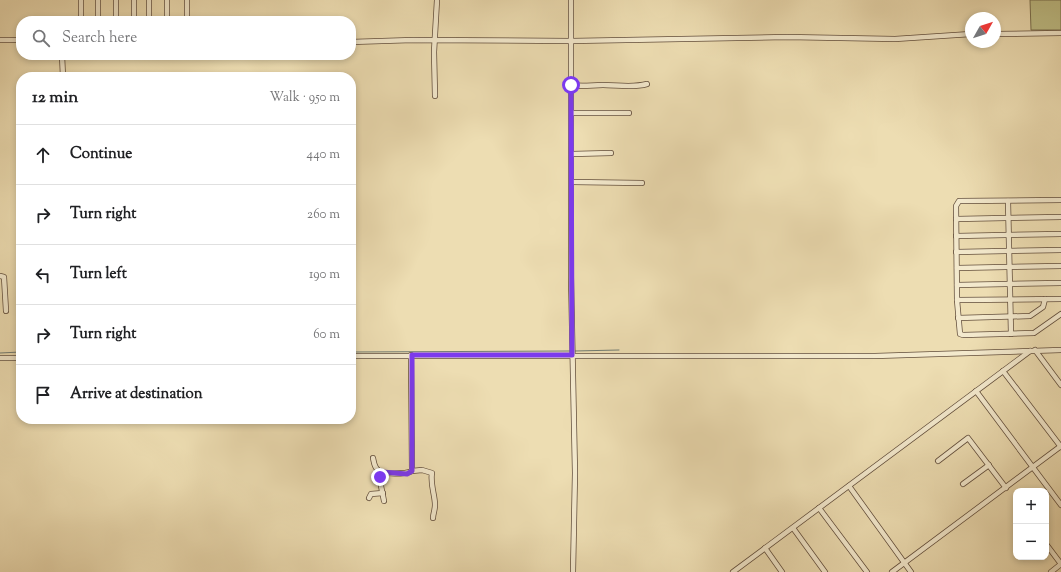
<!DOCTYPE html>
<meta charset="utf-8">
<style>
:root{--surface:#fff;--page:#f2f2f2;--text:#202124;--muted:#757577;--line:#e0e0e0}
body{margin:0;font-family:"Sorts Mill Goudy",serif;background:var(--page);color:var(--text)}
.controls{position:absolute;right:12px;bottom:12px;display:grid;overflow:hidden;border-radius:8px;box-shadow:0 2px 6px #0003}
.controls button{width:36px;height:36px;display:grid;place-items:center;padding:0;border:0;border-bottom:1px solid var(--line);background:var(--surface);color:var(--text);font:20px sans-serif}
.compass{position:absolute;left:965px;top:12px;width:36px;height:36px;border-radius:50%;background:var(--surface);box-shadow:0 2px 6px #0003;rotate:51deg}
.stop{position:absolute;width:12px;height:12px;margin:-9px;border:3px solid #7c3aed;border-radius:50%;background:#fff}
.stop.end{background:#7c3aed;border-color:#fff;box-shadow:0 1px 4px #0008}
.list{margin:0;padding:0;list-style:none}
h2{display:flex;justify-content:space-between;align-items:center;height:52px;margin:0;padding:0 16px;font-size:17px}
h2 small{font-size:13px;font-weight:400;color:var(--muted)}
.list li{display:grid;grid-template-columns:26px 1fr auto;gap:12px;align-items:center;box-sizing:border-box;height:60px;padding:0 16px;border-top:1px solid var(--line)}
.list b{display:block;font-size:15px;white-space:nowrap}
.list em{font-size:13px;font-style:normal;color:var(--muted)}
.icon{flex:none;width:22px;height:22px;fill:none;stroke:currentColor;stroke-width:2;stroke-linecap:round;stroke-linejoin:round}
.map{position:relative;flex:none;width:1061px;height:572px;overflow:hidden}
.search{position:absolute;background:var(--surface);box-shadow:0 2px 6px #0003;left:16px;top:16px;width:340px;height:44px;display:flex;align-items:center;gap:10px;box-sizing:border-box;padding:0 14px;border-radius:16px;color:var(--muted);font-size:15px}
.panel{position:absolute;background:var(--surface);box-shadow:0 2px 6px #0003;left:16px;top:72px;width:340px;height:352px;border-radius:16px}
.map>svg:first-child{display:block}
</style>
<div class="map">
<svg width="1061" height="572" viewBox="0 0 1061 572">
<rect width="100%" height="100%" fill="#edddb2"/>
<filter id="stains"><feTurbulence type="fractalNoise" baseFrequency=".005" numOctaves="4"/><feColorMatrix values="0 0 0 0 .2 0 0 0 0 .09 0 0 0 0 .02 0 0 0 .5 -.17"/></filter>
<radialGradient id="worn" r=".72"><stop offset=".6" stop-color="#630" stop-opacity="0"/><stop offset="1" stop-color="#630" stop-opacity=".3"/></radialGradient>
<path fill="#bfbf87" stroke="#796f4e" d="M1030 0H1061V30H1031Z"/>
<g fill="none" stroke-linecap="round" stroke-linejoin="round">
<g stroke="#717c74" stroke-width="1">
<path d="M575 351 619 350"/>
<path d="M351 352 570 351"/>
<path d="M0 353 21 352"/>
</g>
<defs>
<g id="minor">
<path d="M81 0V21"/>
<path d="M116 0V21"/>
<path d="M167 0V21"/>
<path d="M571 0V278L575 473 573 572"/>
<path d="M98 17V0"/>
<path d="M134 21V0"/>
<path d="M149 21V0"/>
<path d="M187 21V0"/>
<path d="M995 34 1061 33"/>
<path d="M0 40H21"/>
<path d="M351 42 413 40 571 41 787 37 895 39 971 34"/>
<path d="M62 55 63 77"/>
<path d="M571 85C582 87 592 85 603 85 617 85 633 88 647 84"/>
<path d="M435 96 434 52 437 0"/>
<path d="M572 113H629"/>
<path d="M20 142 21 128"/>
<path d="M572 154 611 153"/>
<path d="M572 182 642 183"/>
<path d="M1061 200 959 201 956 206 957 300 960 334 963 335 1034 333 1061 314"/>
<path d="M1008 201 1011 334"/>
<path d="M956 219 1061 217"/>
<path d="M956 236 1061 234"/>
<path d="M956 252 1061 250"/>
<path d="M957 268 1061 266"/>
<path d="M0 276 4 277 6 311"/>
<path d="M957 285 1061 283"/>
<path d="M957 300 1061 299"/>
<path d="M958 318 1030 316 1043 307 1045 299"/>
<path d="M1035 350 1061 385"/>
<path d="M351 356H875L1061 350"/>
<path d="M0 358H21"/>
<path d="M1003 371 1061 447"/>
<path d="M976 391 1061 505"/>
<path d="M373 458C374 462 374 467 378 470 383 475 406 474 412 471L411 355"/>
<path d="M938 461 968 438 1006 488"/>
<path d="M412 471 422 470 432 473C430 484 435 495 435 505 435 510 433 514 433 518"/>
<path d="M382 472 381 486 384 501"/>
<path d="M963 484 989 465"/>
<path d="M849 486 911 572"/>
<path d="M369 498 371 494 383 493"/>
<path d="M819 508 867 572"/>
<path d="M793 528 825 572"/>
<path d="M1046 544 1061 564"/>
<path d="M765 548 782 572"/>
<path d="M733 572 1030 351"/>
<path d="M892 572 1061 446"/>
<path d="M1051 572 1061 564"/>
</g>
</defs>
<use href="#minor" stroke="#624e3c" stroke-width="6"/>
<use href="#minor" stroke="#f3e9cd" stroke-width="4.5"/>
</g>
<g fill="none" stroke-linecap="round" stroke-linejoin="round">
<path stroke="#7c3aed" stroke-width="5" d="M380 477 382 472 407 474 412 471V355H572L571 85"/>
</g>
<rect width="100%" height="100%" filter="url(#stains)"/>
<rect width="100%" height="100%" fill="url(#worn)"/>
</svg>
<div class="controls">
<button>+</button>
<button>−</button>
</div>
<svg class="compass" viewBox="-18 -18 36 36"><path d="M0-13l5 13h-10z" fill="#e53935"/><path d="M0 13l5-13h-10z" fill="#757577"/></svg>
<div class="stop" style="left:571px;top:85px"></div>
<div class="stop end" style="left:380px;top:477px"></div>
<div class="search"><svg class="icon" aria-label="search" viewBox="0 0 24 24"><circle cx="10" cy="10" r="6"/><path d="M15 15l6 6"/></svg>Search here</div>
<section class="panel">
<h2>12 min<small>Walk · 950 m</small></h2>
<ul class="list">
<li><svg class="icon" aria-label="ahead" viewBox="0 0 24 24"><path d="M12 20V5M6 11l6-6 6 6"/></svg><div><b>Continue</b></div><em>440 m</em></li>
<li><svg class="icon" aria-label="right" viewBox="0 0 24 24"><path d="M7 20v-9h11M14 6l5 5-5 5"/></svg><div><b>Turn right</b></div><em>260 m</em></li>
<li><svg class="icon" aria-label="left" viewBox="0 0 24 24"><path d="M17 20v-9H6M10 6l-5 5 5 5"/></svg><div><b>Turn left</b></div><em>190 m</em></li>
<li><svg class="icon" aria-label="right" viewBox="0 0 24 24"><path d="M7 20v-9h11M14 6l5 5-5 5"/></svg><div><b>Turn right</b></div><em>60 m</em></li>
<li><svg class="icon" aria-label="arrive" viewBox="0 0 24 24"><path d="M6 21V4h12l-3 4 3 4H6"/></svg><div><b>Arrive at destination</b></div></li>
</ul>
</section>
</div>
